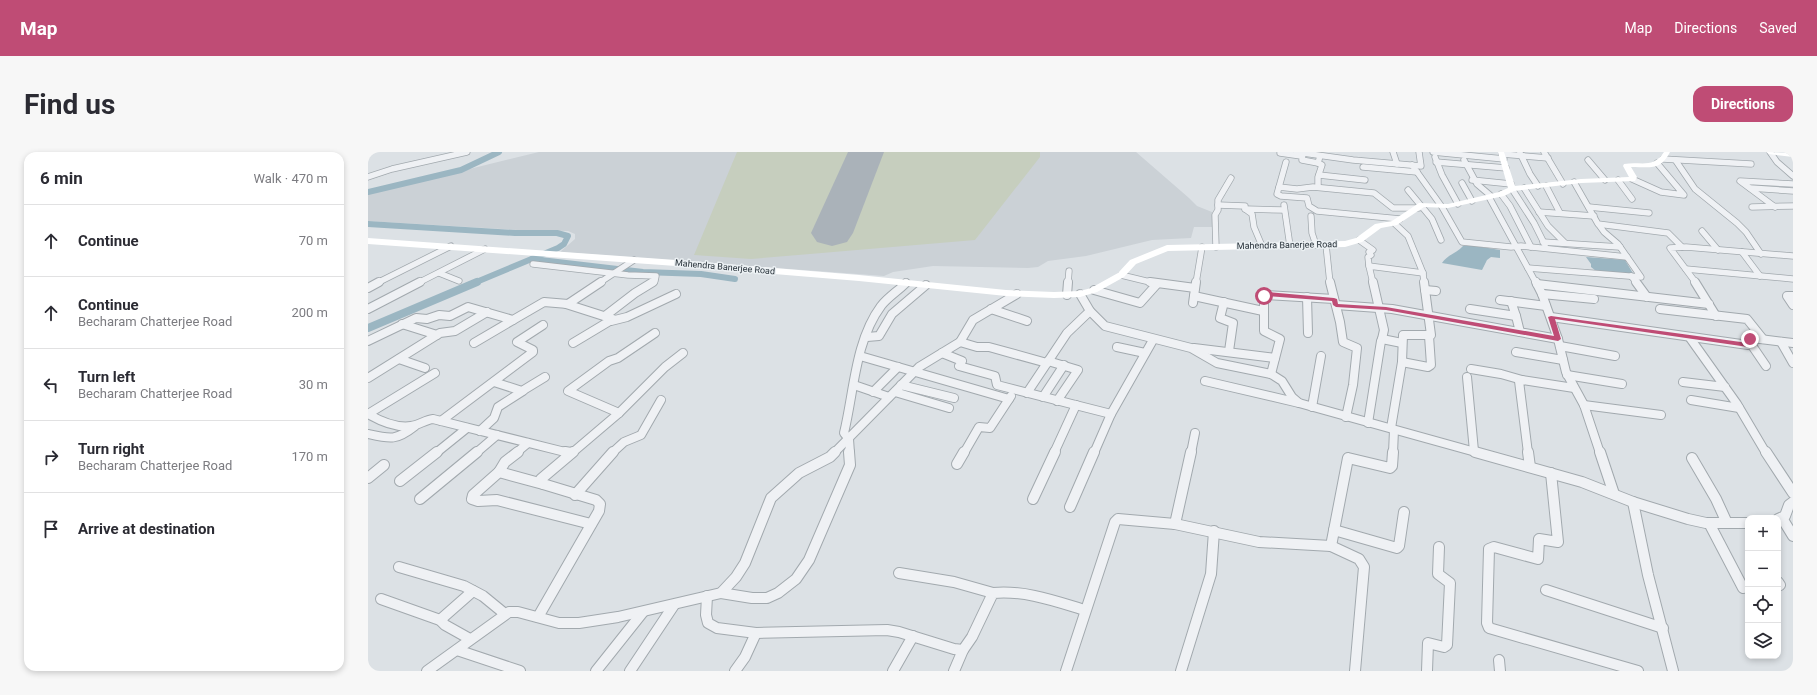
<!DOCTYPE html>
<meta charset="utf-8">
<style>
:root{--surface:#fff;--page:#f7f7f7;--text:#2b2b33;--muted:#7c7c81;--line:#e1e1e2;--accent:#bf4c75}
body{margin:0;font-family:Roboto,sans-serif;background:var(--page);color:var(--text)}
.controls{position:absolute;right:12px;bottom:12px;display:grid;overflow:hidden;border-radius:8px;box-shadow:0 2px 6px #0003}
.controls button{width:36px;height:36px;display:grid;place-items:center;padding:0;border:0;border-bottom:1px solid var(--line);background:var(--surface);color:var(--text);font:20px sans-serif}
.stop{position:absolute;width:12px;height:12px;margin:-9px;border:3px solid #bf4c75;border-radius:50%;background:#fff}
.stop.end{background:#bf4c75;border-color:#fff;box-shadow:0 1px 4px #0008}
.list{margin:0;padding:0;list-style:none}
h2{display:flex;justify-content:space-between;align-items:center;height:52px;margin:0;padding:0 16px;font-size:17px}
h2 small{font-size:13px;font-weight:400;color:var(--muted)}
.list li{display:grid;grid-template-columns:26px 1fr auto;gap:12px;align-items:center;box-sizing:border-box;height:72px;padding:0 16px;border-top:1px solid var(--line)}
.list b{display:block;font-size:15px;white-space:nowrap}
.list p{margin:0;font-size:13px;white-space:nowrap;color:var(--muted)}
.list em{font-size:13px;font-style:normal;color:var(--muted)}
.icon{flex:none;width:22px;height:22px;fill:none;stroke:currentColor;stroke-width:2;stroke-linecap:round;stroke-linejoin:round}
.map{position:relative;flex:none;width:1425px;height:519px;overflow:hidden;border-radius:12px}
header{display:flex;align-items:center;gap:24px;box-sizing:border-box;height:56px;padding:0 20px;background:var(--accent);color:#fff}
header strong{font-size:19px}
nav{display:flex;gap:22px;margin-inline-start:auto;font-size:14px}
.intro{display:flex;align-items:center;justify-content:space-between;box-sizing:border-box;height:96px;padding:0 24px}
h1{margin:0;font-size:28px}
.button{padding:10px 18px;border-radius:12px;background:var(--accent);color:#fff;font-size:14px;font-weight:700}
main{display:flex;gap:24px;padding:0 24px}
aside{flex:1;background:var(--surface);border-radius:12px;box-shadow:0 2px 6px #0003}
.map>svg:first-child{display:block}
</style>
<header>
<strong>Map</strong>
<nav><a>Map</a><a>Directions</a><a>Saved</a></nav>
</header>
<div class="intro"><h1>Find us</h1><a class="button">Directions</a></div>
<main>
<aside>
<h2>6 min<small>Walk · 470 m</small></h2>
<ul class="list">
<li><svg class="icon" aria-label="ahead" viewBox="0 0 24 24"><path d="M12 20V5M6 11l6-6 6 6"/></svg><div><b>Continue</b></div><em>70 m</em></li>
<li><svg class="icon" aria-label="ahead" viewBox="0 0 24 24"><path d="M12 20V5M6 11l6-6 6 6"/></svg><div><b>Continue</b><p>Becharam Chatterjee Road</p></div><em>200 m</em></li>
<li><svg class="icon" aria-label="left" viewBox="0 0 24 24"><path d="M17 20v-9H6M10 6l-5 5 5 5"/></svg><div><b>Turn left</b><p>Becharam Chatterjee Road</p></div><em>30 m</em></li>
<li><svg class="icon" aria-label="right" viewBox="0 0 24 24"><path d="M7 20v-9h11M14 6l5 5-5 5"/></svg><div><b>Turn right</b><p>Becharam Chatterjee Road</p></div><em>170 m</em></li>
<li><svg class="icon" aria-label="arrive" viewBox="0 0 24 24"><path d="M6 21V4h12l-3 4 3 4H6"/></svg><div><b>Arrive at destination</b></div></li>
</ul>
</aside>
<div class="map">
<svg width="1425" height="519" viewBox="0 0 1425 519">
<rect width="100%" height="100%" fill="#dce1e5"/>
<path fill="#cbd1d6" d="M171 0H768L821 46 829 54 844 60V75H826L823 86 784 88 718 104 680 109 670 115 660 116 565 114 525 120 516 124 192 100 207 87V82L200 79 150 78 0 69V42Z"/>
<path fill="#c6cebe" d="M369 0H490L455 82 481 81 512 0H672V5L607 88 383 107 326 103Z"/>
<g fill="#9bb6c2">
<path d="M1095 94H1108L1132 98V106L1123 105 1119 108 1114 118 1074 111C1079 103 1089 101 1095 94Z"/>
<path d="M1218 105 1257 108 1266 123 1228 119 1223 115V112Z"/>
</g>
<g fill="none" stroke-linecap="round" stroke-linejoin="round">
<g stroke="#9bb6c2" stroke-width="6">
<path d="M0 40 93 18 131 0"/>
<path d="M0 72 147 81H189L200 84 196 92 190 96 106 131"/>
<path d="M164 107 275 120 333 122 367 127"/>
</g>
<path stroke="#9bb6c2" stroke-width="8" d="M0 176 109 130"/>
<path fill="#aab2b9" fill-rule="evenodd" d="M480 0H516L485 81 479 90 464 94 449 90 443 81Z"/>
<defs>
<g id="street-far2">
<path d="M928 0 985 8 1053 14 1051 0"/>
<path d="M1025 0 1029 12"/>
<path d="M1065 0 1136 7"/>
<path d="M1176 0 1195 32"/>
<path d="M1402 0 1409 10 1425 24"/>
<path d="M912 1 933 4"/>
<path d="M935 1 934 8 950 11"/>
<path d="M1152 1 1162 22 1170 34"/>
<path d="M1134 2 1180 6"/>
<path d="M1067 5 1074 23 1090 52"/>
<path d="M1295 7 1383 12"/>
<path d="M1096 8 1109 32 1123 44"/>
<path d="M1220 8 1237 28"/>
<path d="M1308 9 1327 37 1369 71 1378 80 1393 102"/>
<path d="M1068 10 1138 16"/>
<path d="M1044 13 1074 55 1094 90 1143 95 1153 94 1259 105"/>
<path d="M995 15 1049 20"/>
<path d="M951 23 997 28"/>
<path d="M0 25 24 17 99 0"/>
<path d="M1264 27 1293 40 1316 43 1289 11"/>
<path d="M1104 28 1143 32"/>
<path d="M1250 28 1264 47"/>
<path d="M1206 30 1230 72 1300 81 1314 95"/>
<path d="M1094 31 1104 49"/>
<path d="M1178 34 1192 61"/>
<path d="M911 35 918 10"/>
<path d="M950 35V25L954 13 950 11 952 4"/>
<path d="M1156 36 1180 74 1197 91"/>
<path d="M1382 36 1425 39"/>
<path d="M1144 37 1166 71 1177 93"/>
<path d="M1040 38 1064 67 1073 88"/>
<path d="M1133 42 1142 54 1163 95"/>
<path d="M1121 45 1168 131"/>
<path d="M850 53 877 54V57L884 62 886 75 894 94"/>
<path d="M916 53 922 94"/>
<path d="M1221 55 1281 61"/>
<path d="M1384 55 1425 54"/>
<path d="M1407 55 1372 29 1425 32"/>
<path d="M877 57 916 58"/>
<path d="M1171 60 1226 64"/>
<path d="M943 64 944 81 948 93"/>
<path d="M1032 67 949 59 941 54 939 46 913 44 909 42 911 35 929 37 945 35 1006 41 1025 56H1051"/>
<path d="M1026 71 1040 84 1055 121 1056 131"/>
<path d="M1334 79 1350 98"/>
<path d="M991 88 1005 98 1001 100 1003 103 1000 105 1001 114"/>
<path d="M1175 90 1252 95"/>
<path d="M958 93 962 131"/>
<path d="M848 95 847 63 850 58V48L863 26"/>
<path d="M1374 100 1392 124"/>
<path d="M165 112 260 123 288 124 287 129 283 131"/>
<path d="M1160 116 1273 125 1250 92 1236 80 1231 73"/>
<path d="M1318 117 1425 127"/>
<path d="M71 121 91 129"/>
<path d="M753 123 786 131"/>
<path d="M1263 124 1269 131"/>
<path d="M9 131 83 94"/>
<path d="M50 131 117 97"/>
<path d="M231 131 266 108"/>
<path d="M700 131 701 119"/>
<path d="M828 131 834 95"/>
<path d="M1005 131 1001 114 1055 121"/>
<path d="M1328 131 1302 96 1318 95 1425 104"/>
</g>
<g id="street-far1">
<path d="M782 130 827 136"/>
<path d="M962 130 972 170 975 190 989 196 985 233 978 265"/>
<path d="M1005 130 1016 178 1014 187"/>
<path d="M1168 130 1174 142 1190 187 1198 220 1216 253 1232 301"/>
<path d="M1268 130 1279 145"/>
<path d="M1327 130 1348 164"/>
<path d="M1169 132 1341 152"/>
<path d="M0 136 11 130"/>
<path d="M726 138 772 151 789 132"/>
<path d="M1057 138 1068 139"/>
<path d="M712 142 722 159 737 174 823 196 849 211 903 222 914 229 924 245 931 251 1111 301"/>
<path d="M1174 142 1226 147"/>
<path d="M699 143 700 130"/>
<path d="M826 144 895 159"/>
<path d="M1425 144H1419L1425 153"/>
<path d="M939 145 940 181"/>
<path d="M1132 148 1178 154"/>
<path d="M856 150 852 166 865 171 861 199"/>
<path d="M825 151 828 130"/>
<path d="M198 152 245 167 205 191"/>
<path d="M968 153 1024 157 1190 187"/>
<path d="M0 157 52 130"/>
<path d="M623 157 659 169"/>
<path d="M1102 157 1148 164 1143 149"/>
<path d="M1292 157 1379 167 1395 187"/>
<path d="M237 164 267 141 285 130"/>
<path d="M1148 164 1152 180"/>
<path d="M1183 165 1380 193 1383 192 1382 187 1384 186 1425 191"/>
<path d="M243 169 259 165 308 142"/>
<path d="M34 172 69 183"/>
<path d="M499 185 511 184 524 162 558 133"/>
<path d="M1322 186 1369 252 1398 301"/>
<path d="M0 189 48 166 59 167 71 163 82 164 100 155 145 168 176 150 200 152 233 130"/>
<path d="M592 190 609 195H621L679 211"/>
<path d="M1413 190 1425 211"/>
<path d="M106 191 145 168"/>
<path d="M1383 192 1398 214"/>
<path d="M1192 194 1247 204"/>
<path d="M749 195 777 201"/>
<path d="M826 196 907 206"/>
<path d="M1148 200 1195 208"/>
<path d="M574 201 594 209 591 214 627 224 629 233 743 262"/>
<path d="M492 204 641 247"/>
<path d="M31 207 57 216"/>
<path d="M680 209 710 218 689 249"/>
<path d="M1034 210 1060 215 1063 213 1061 184"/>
<path d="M1103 217 1133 222 1154 228"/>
<path d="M903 222 912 187 896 179V143L966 147"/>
<path d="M1199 223 1254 232"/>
<path d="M1099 225 1106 299"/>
<path d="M0 226 72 181 87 179 119 160"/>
<path d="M837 229 931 251"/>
<path d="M126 230 154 239 177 225"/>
<path d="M1315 230 1357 235"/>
<path d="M486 233 521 245"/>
<path d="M533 233 586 246"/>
<path d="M505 240 530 215"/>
<path d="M527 240 581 256"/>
<path d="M659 241 699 181 722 159"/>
<path d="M675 245 696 213"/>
<path d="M1323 248 1371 256"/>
<path d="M1216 253 1293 263"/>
<path d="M944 255 953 204"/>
<path d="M251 261 200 239 241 209 250 206 287 181"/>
<path d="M0 262C12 269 29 276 43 274 51 273 57 268 65 267L201 301"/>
<path d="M0 262 67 221"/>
<path d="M73 269 165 200V198L149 190 175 173"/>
<path d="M1000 271 1013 189 1014 187 1034 191"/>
<path d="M1023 276 1034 210 1035 183H1063L1056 130"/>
<path d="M112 279 126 266 130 255 155 239"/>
<path d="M0 282C22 287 28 289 47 274"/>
<path d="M68 301 99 276"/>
<path d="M108 301 129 283"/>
<path d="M148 301 160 291"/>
<path d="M204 301 251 261 297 215 315 201"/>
<path d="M244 301 256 290 273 283 293 248"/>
<path d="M466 301 551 215 592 190 605 168 649 142"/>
<path d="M482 301 481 287 476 281C486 240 487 189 513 154 520 145 530 139 538 131"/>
<path d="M596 301 611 275 622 276 643 244"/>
<path d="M686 301 708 253"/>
<path d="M726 301 743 262 785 188"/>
<path d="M823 301 827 281"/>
<path d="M1025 301 1026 278"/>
<path d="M1160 301 1151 229 1154 228 1206 236"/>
</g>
<g id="street">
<path d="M150 300 137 310 131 320 175 332"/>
<path d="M197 300 203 301"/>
<path d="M1107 300 1214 330 1265 350 1320 367 1338 371H1380"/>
<path d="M1160 300 1162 315"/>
<path d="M1232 300 1246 342"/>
<path d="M1398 300 1425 341"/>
<path d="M1324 306 1348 347 1359 371"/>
<path d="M589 312 596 300"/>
<path d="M131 320 105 343 104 347 110 349 129 348 223 372"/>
<path d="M1183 321 1190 390 1171 387 1170 407 1126 395 1121 397 1119 471 1121 476 1270 519"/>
<path d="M0 326 16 313"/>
<path d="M32 329 69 300"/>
<path d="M207 343 245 300"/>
<path d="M52 347 109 300"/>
<path d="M665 347 687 300"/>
<path d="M1265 350 1280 423 1305 519"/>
<path d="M702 355 726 300"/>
<path d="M1414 366 1425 384"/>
<path d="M1410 367 1417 364 1421 353 1425 350"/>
<path d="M1341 371 1375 436"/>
<path d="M807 372 823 300"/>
<path d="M966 378 1029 396 1031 394 1036 360"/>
<path d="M963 394 991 407 996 415 987 519"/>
<path d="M31 415 96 434 115 444 137 462"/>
<path d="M531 421 586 430 625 441"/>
<path d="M1410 430 1412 433"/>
<path d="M1178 438 1295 476"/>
<path d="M353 441 384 446H399L410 441 428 427 441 408 482 313 481 300"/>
<path d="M339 444 338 463 340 471 349 476 388 481 519 478 531 480 586 497 595 498 604 485 625 441C657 438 687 449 717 458"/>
<path d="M13 447 72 468 77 473 102 487"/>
<path d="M170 465 231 359 232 352 228 348 175 332 173 327 205 300"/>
<path d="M72 468 105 439"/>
<path d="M89 498 152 519"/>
<path d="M1131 508 1132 519"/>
<path d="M59 519 141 460H150L191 471H211L250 465 353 441 368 425 377 411 403 346 431 321 462 305 467 300"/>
<path d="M228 519 275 460"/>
<path d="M262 519 306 453"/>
<path d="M367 519 377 505 388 481"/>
<path d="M525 519 545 484"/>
<path d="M586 519 595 498"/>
<path d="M698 519 747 370 750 367 807 372 891 390 963 394 980 306 1022 316 1024 314 1025 300"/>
<path d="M813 519 843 422 846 379"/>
<path d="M1059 519 1060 491 1076 495 1079 493 1082 431 1070 422 1071 395"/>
</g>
</defs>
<use href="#street-far2" stroke="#a2a9ae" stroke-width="7"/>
<use href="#street-far1" stroke="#a2a9ae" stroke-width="10"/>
<use href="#street" stroke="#a2a9ae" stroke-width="12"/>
<use href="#street-far2" stroke="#eff1f4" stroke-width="5.5"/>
<use href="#street-far1" stroke="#eff1f4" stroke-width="8"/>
<use href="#street" stroke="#eff1f4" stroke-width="10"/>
<g fill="#fff" fill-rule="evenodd">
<path d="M1130 0H1136L1147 34 1213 27 1261 25 1255 14 1256 12C1273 9 1285 17 1296 0H1302C1292 19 1283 15 1263 15L1269 25 1267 29 1213 31 1146 39 1136 44 1080 56 1056 55 1029 73 1013 76 994 90 977 95 800 99 768 112 756 125 729 140 712 145 686 146 638 144 491 129 322 115 0 92V86L322 109 491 123 638 138 686 140 712 139 723 136 750 121 762 108 799 93 977 89 988 86 1007 72 1024 69 1051 51 1080 52 1131 40 1140 36Z"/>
<path d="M1398 0 1425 1V5L1401 2Z"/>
</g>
</g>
<path fill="#bf4c75" d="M899 140 966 146 969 147 970 152 1018 155 1186 184 1180 165 1183 164 1380 191 1379 187 1382 185 1385 187 1386 192 1380 195 1187 167 1193 187 1190 189 1018 158 968 155 965 153 964 149 900 144 894 145V142Z"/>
<g text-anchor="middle" stroke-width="3" stroke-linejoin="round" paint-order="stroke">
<g font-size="9" fill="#28323a" stroke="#ebf0f3">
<text transform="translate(919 93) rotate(-1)" y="3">Mahendra Banerjee Road</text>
<text transform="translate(357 115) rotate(5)" y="3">Mahendra Banerjee Road</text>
</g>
</g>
</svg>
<div class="controls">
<button>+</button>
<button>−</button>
<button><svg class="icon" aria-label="locate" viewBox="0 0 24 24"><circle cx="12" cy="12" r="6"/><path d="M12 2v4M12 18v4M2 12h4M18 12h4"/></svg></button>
<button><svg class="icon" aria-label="layers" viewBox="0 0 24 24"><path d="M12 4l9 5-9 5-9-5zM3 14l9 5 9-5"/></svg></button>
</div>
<div class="stop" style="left:896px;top:144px"></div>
<div class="stop end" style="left:1382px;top:187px"></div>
</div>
</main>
